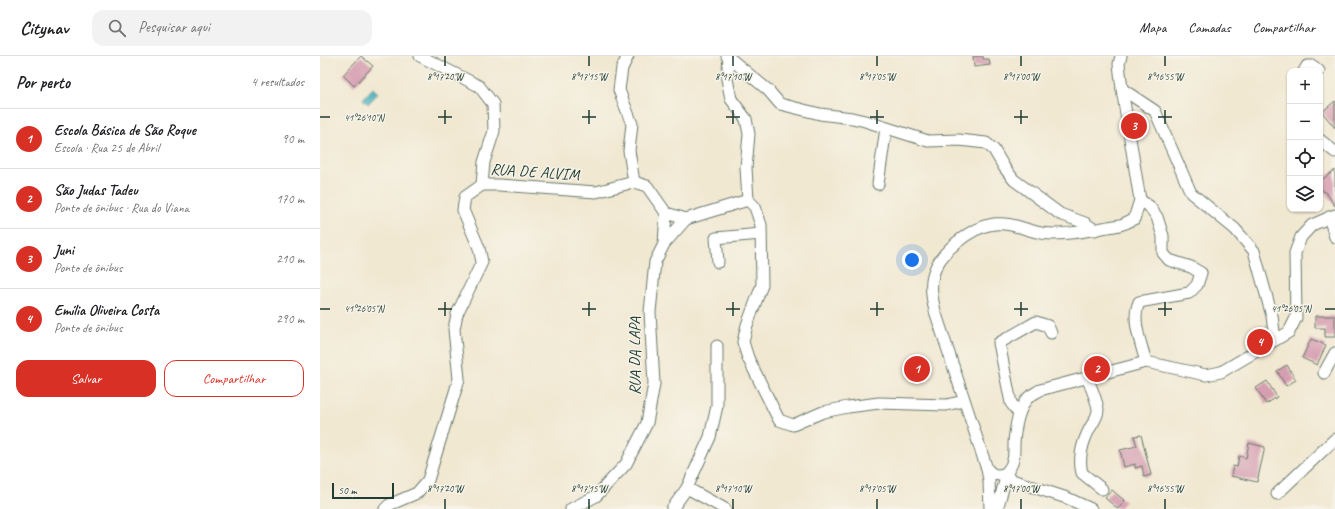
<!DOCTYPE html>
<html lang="pt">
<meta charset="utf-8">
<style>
:root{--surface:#fff;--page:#f2f2f2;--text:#202124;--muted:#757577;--line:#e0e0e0;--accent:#d93025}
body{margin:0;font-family:Caveat,sans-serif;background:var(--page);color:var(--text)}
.controls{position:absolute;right:12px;top:12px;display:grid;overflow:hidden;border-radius:8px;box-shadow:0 1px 3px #0004}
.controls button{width:36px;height:36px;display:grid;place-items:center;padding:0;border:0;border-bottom:1px solid var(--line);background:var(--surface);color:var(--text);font:20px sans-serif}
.scale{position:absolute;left:12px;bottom:10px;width:62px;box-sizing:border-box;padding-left:4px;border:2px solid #1f3d34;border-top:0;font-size:11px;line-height:14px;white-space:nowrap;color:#1f3d34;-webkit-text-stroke:3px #f7f3e8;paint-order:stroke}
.you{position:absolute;left:592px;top:204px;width:14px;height:14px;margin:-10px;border:3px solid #fff;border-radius:50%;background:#1a73e8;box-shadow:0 0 0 6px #1a73e833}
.badge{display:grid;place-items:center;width:26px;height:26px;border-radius:50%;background:var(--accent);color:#fff;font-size:13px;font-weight:700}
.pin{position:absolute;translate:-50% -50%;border:2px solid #fff;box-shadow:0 1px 4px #0006}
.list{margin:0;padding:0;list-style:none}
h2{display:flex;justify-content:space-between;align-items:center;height:52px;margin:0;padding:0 16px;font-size:17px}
h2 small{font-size:13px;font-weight:400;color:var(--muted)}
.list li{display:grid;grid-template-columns:26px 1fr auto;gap:12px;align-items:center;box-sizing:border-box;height:60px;padding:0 16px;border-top:1px solid var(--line)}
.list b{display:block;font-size:15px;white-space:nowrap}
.list p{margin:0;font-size:13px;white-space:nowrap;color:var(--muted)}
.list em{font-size:13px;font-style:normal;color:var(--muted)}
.actions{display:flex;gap:8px;padding:12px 16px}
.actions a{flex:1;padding:9px 0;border:1px solid var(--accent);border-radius:12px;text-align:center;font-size:14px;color:var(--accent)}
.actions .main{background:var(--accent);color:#fff}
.icon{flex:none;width:22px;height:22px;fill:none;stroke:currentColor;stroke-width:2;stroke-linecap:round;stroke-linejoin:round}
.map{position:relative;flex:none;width:1015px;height:453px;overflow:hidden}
header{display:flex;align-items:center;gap:24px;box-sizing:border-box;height:56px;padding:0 20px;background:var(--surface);border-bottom:1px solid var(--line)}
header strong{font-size:19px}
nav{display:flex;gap:22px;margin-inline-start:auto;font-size:14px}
.search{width:280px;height:36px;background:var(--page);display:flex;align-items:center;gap:10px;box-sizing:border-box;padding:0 14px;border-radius:12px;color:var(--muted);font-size:15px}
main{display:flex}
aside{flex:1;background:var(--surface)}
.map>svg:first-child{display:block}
</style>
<header>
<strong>Citynav</strong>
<div class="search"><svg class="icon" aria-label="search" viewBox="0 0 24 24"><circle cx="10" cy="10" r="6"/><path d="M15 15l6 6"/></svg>Pesquisar aqui</div>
<nav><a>Mapa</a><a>Camadas</a><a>Compartilhar</a></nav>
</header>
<main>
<aside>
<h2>Por perto<small>4 resultados</small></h2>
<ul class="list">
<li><span class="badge">1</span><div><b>Escola Básica de São Roque</b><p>Escola · Rua 25 de Abril</p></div><em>90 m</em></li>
<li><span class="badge">2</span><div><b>São Judas Tadeu</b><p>Ponto de ônibus · Rua do Viana</p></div><em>170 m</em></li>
<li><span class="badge">3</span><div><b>Juni</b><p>Ponto de ônibus</p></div><em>210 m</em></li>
<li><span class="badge">4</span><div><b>Emília Oliveira Costa</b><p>Ponto de ônibus</p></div><em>290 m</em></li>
</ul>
<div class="actions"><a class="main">Salvar</a><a>Compartilhar</a></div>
</aside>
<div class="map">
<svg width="1015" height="453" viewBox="0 0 1015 453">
<rect width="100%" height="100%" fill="#f7f3e8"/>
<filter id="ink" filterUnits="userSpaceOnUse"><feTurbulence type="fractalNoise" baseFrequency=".025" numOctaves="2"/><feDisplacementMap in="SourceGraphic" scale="8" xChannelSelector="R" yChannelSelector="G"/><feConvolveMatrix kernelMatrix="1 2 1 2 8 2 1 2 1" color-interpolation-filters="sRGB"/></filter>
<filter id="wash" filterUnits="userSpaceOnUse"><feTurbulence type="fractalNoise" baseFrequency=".012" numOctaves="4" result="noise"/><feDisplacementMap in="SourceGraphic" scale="16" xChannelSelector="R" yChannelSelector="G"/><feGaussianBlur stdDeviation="0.9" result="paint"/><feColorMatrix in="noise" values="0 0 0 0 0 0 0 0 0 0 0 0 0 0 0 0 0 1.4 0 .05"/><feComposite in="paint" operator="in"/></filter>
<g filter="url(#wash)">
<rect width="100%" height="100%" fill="#f1e8d1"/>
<path fill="#44b2be" stroke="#327879" d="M53 32 58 37 48 48 43 43Z"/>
<g id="blocks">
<g fill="#d59eb1">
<path d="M41 0 53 10 34 30 23 19Z"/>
<path d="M653 0H663V3H669L670 9 654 11Z"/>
<path d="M1015 45V72L1002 56Z"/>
<path d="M1015 114V150L1005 135 1004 136 1000 131V125Z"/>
<path d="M995 260H1015V281H1005V272H995Z"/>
<path d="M991 283 1006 289 997 309 982 302Z"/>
<path d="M967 309 976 324 966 330 957 315Z"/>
<path d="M947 325 957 341 946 348 936 332Z"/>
<path d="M821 379 831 419 824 421 822 410 815 412V408L804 411 800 394 817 390 814 380Z"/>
<path d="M929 387 945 391 937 426 911 420 913 410 917 411 919 400 926 402Z"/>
<path d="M792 434 805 445 798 453 785 442Z"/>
</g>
</g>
</g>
<g filter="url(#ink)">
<use href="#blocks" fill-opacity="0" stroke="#68796b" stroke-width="1"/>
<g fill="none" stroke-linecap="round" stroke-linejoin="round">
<defs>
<g id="minor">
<path d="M100 0 159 30 173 48 174 75 164 106 162 129H179L276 136 314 126 327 130 346 157 366 163 428 144"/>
<path d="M308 0 302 12 299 34 312 68 309 95 314 126"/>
<path d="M407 0 448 34 460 48 500 58 532 62 545 65 608 85 639 84 666 87 674 94 684 111 694 124 740 158 765 167 775 174"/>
<path d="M801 0 799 8 802 33 820 144 814 163C810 164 807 167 803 168 798 170 793 170 788 171 767 175 743 180 721 177 705 174 691 166 674 168 651 171 619 196 613 219 610 230 612 243 615 255L667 413C672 419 677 420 684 418 695 409 694 399 694 387 695 373 698 354 707 343 710 339 716 337 720 334L826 306 886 319 901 316 969 276 976 262 975 197 981 181 992 169 1015 159"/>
<path d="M409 2 407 23 411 43 426 63 429 78 426 112 428 144 435 151 441 169 442 229 427 269 423 286 428 302 459 364 473 369 503 356 528 351 559 347 626 349 644 345"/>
<path d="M984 15 987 10H993L999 15"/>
<path d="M802 33 835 55 871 137 915 173 934 195 952 260 955 284"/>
<path d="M1000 84 1015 96"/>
<path d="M558 128 566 72"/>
<path d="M820 144 829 150 837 161 843 180V197L849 204 871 211 881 217 877 229 869 237 819 246C811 264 821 287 826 306"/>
<path d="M1009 161 1015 181"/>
<path d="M344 188 346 157"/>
<path d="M398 206 396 182 441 178"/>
<path d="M1004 317 1015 297"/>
<path d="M767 321C770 329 778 347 778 354 778 360 773 367 770 372 762 387 758 401 762 417L782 433"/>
<path d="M699 358 691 347 679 287 716 266 728 270 731 277"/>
<path d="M667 413 669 424 670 453"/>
<path d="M680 419 692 424 747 442 771 453"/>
<path d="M367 432 405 453"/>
<path d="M957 438 1015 383"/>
<path d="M65 453 69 449 97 437 108 424 139 323 134 273 137 258 162 206 159 192 143 154 145 141 162 129"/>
<path d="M251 453 276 440 306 408 327 367 334 328 330 256 335 206 344 188 366 163"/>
<path d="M352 453 367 432 390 381 397 350V290"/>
<path d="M677 453 688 415"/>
</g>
</defs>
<use href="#minor" stroke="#68796b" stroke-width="13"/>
<use href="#minor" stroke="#fff" stroke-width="11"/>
</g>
</g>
<path fill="none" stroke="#1f3d34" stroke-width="1.5" d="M125 0V10M269 0V10M413 0V10M557 0V10M701 0V10M845 0V10M125 54V68M269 54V68M413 54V68M557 54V68M701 54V68M845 54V68M0 61H10M118 61H132M262 61H276M406 61H420M550 61H564M694 61H708M838 61H852M125 246V260M269 246V260M413 246V260M557 246V260M701 246V260M845 246V260M0 253H10M118 253H132M262 253H276M406 253H420M550 253H564M694 253H708M838 253H852M1005 253H1015M125 443V453M269 443V453M413 443V453M557 443V453M701 443V453M845 443V453"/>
<g text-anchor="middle" stroke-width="3" stroke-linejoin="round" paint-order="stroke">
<g font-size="16" fill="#1f3d34" stroke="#f7f3e8">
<text transform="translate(215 115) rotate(4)" y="6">RUA DE ALVIM</text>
<text transform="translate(314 300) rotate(-90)" y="6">RUA DA LAPA</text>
</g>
</g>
<g font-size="10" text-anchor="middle" fill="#1f3d34" stroke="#f7f3e8" stroke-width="3" stroke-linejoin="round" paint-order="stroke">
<text x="125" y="24">8°17'20"W</text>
<text x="269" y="24">8°17'15"W</text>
<text x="413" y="24">8°17'10"W</text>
<text x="557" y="24">8°17'05"W</text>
<text x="701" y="24">8°17'00"W</text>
<text x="845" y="24">8°16'55"W</text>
<text x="44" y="65">41°26'10"N</text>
<text x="44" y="256">41°26'05"N</text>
<text x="971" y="256">41°26'05"N</text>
<text x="125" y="436">8°17'20"W</text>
<text x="269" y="436">8°17'15"W</text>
<text x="413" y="436">8°17'10"W</text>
<text x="557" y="436">8°17'05"W</text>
<text x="701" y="436">8°17'00"W</text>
<text x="845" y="436">8°16'55"W</text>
</g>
</svg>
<div class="controls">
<button>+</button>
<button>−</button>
<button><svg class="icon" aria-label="locate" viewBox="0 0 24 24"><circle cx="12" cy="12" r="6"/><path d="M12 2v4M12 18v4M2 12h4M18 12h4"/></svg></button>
<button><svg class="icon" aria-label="layers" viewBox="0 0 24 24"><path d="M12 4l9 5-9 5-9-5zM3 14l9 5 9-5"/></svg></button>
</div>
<div class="scale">50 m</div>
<div class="you"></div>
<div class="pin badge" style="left:597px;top:313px">1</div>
<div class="pin badge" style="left:777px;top:313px">2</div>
<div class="pin badge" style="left:814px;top:70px">3</div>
<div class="pin badge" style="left:940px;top:286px">4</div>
</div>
</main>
